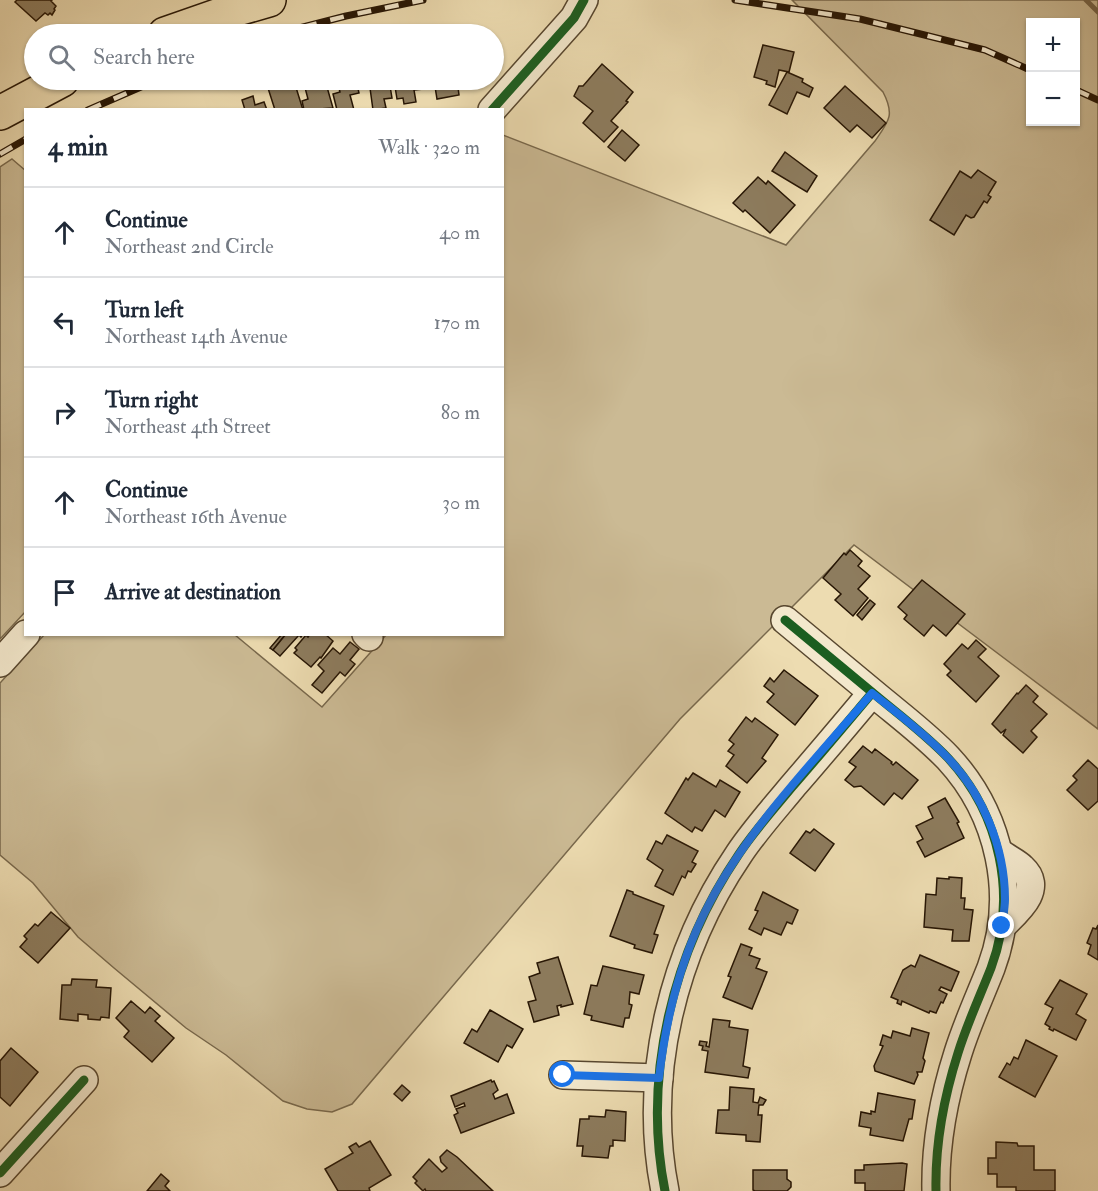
<!DOCTYPE html>
<meta charset="utf-8">
<style>
:root{--surface:#fff;--page:#f2f2f3;--text:#1f2937;--muted:#747a83;--line:#e0e1e3}
body{margin:0;font-family:"IM FELL Double Pica",serif;background:var(--page);color:var(--text)}
.controls{position:absolute;right:18px;top:18px;display:grid;overflow:hidden;border-radius:0px;box-shadow:0 2px 4px #0004}
.controls button{width:54px;height:54px;display:grid;place-items:center;padding:0;border:0;border-bottom:2px solid var(--line);background:var(--surface);color:var(--text);font:30px sans-serif}
.stop{position:absolute;width:18px;height:18px;margin:-14px;border:4px solid #1a73e8;border-radius:50%;background:#fff}
.stop.end{background:#1a73e8;border-color:#fff;box-shadow:0 2px 6px #0008}
.list{margin:0;padding:0;list-style:none}
h2{display:flex;justify-content:space-between;align-items:center;height:78px;margin:0;padding:0 24px;font-size:26px}
h2 small{font-size:20px;font-weight:400;color:var(--muted)}
.list li{display:grid;grid-template-columns:39px 1fr auto;gap:18px;align-items:center;box-sizing:border-box;height:90px;padding:0 24px;border-top:2px solid var(--line)}
.list b{display:block;font-size:22px;white-space:nowrap}
.list p{margin:0;font-size:20px;white-space:nowrap;color:var(--muted)}
.list em{font-size:20px;font-style:normal;color:var(--muted)}
.icon{flex:none;width:33px;height:33px;fill:none;stroke:currentColor;stroke-width:2;stroke-linecap:round;stroke-linejoin:round}
.map{position:relative;flex:none;width:1098px;height:1191px;overflow:hidden}
.search{position:absolute;background:var(--surface);box-shadow:0 2px 4px #0004;left:24px;top:24px;width:480px;height:66px;display:flex;align-items:center;gap:15px;box-sizing:border-box;padding:0 21px;border-radius:33px;color:var(--muted);font-size:22px}
.panel{position:absolute;background:var(--surface);box-shadow:0 2px 4px #0004;left:24px;top:108px;width:480px;height:528px;border-radius:0px}
.map>svg:first-child{display:block}
</style>
<div class="map">
<svg width="1098" height="1191" viewBox="0 0 1098 1191">
<rect width="100%" height="100%" fill="#eddcb1"/>
<filter id="stains"><feTurbulence type="fractalNoise" baseFrequency=".00333" numOctaves="4"/><feColorMatrix values="0 0 0 0 .2 0 0 0 0 .09 0 0 0 0 .02 0 0 0 .5 -.17"/></filter>
<radialGradient id="worn" r=".72"><stop offset=".6" stop-color="#630" stop-opacity="0"/><stop offset="1" stop-color="#630" stop-opacity=".3"/></radialGradient>
<g fill="#cbba94" stroke="#78684c" stroke-width="1.5" fill-rule="evenodd">
<path d="M792 0H1098V729L854 545 680 719 352 1104 332 1112 307 1109 283 1101 226 1055 186 1028 114 968 78 937 33 883 0 855V683L44 635H235L322 707 386 635 502 634 503 135 786 245 875 141C889 121 895 115 883 92ZM1030 22H1076V122H1030Z"/>
<path d="M12 159 26 171V611L0 639V167Z"/>
</g>
<g fill="none" stroke-linecap="round" stroke-linejoin="round">
<path stroke="#756448" stroke-width="5" d="M1086 0 1098 12"/>
</g>
<g fill="#8d7c5e" stroke="#261504" stroke-width="1.5">
<path d="M17 0H52L51 1 56 6 54 9 55 10 52 15 50 13 48 15 45 13 36 21 15 2Z"/>
<path d="M763 45 794 52 789 72 779 70 775 87 766 84 767 81 754 77Z"/>
<path d="M602 64 633 92 626 101 628 102 611 121 618 127 604 142 583 123 593 111 574 96 579 86H583Z"/>
<path d="M787 72 803 79 802 82 813 88 809 97 797 92 787 114 769 105Z"/>
<path d="M303 80H325L333 108 304 110 302 101 308 99Z"/>
<path d="M337 80H356L359 93 350 95 354 110H337L333 94 340 92Z"/>
<path d="M362 80H389L392 98 384 99 386 108 373 110 370 88 364 89Z"/>
<path d="M394 80H421L423 89 414 90 416 102 404 104 403 98 397 99Z"/>
<path d="M434 80H457L459 95 437 99Z"/>
<path d="M294 81 303 110H275L268 88Z"/>
<path d="M845 86 886 123 872 138 857 125 850 132 824 108Z"/>
<path d="M253 96 255 105 264 102 267 110H245L242 100Z"/>
<path d="M622 130 639 145 625 161 608 147Z"/>
<path d="M785 152 817 176 807 192 772 171Z"/>
<path d="M978 170 996 182 988 195 991 197 987 203 984 201 974 217 971 218 966 215 954 235 930 220 960 171 971 178Z"/>
<path d="M758 177 766 184 768 181 795 205 770 233 745 210 743 212 733 203Z"/>
<path d="M850 550 862 561 858 566 870 576 858 589 868 598 853 616 835 600 841 594 823 578 844 553 846 555Z"/>
<path d="M922 580 965 614 946 636 933 625 924 636 904 619 907 615 898 607Z"/>
<path d="M870 600 875 604 862 620 857 615Z"/>
<path d="M282 634H286L273 650 270 648Z"/>
<path d="M286 634H303L301 637 299 635 280 656 273 650Z"/>
<path d="M310 634H325L333 641 321 658 320 657 311 667 294 653 297 650 295 648 306 635 308 637Z"/>
<path d="M976 640 986 649 978 657 999 676 976 702 947 675 951 671 944 664 962 644 968 649Z"/>
<path d="M350 642 359 649 350 660 355 664 345 676 340 672 322 693 312 685 324 671 318 665 333 648 340 654Z"/>
<path d="M784 670 818 696 795 725 767 702 774 694 764 686 770 678 774 682Z"/>
<path d="M1026 685 1038 696 1033 702 1047 714 1031 731 1037 737 1023 753 1003 735 1006 729 1001 733 992 724 1017 693 1018 694Z"/>
<path d="M746 717 752 722 755 718 778 735 762 758 766 761 747 783 726 766 734 755 728 751 734 744 729 740Z"/>
<path d="M863 746 872 753 875 749 892 762 891 763 893 765 896 762 918 780 902 799 894 793 884 805 861 786 854 787 845 780 856 767 849 762Z"/>
<path d="M1088 760 1098 769V801L1088 810 1067 790 1077 780 1073 776Z"/>
<path d="M693 773 716 787 720 780 740 792 725 817 715 810 702 831 695 827 692 832 665 813 686 778 688 780Z"/>
<path d="M945 798 959 822 957 823 964 838 925 857 917 842 923 839 916 826 933 818 928 807Z"/>
<path d="M814 829 834 844 815 871 790 853 806 831 810 833Z"/>
<path d="M667 835 698 851 692 862 696 864 691 872 688 871 685 878 682 876 673 895 655 886 663 870 647 859 656 841 662 844Z"/>
<path d="M949 877 962 878 961 898H965L964 909 973 910 969 941H952L953 930 924 927 926 894 936 895 937 878 949 879Z"/>
<path d="M627 890 633 892V894L664 906 654 934 658 935 652 953 634 948 635 945 610 936Z"/>
<path d="M763 892 798 910 792 924 787 922 781 935 764 928 761 935 749 929 758 911 755 910Z"/>
<path d="M51 912 70 928 38 963 20 947 27 939 24 936 35 924 38 926Z"/>
<path d="M1098 925V960L1088 954 1091 945 1087 943 1093 928 1096 929Z"/>
<path d="M741 944 752 948 749 955 760 959 756 968 767 972 752 1009 723 997 731 977 728 976Z"/>
<path d="M920 955 959 972 951 991 941 987 939 990 947 994 943 1003 941 1002 936 1013 930 1011 929 1013 902 1001 901 1005 897 1003 898 1000 891 997 903 970 911 965 915 967Z"/>
<path d="M558 957 573 1004 561 1007V1005L557 1006 559 1015 534 1022 528 1002 536 1000 529 977 540 973 537 963Z"/>
<path d="M603 966 644 975 639 994 630 992 629 1004 632 1005 629 1018H625L623 1027 591 1020 592 1016 584 1014 591 985 597 986Z"/>
<path d="M72 979 97 980 96 987 111 988 109 1018 101 1017 100 1020 88 1019V1015L78 1014V1021L60 1019 62 985H71Z"/>
<path d="M1060 980 1087 994 1076 1014 1086 1020 1076 1040 1054 1029 1053 1031 1049 1029 1050 1027 1045 1024 1053 1008 1045 1004Z"/>
<path d="M131 1001 145 1013 150 1007 160 1016 155 1021 174 1038 152 1062 124 1037 129 1031 116 1018Z"/>
<path d="M490 1010 523 1029 512 1048 507 1045 498 1062 464 1043 472 1029 477 1032Z"/>
<path d="M713 1019 730 1021 729 1027 748 1030 743 1066 750 1068 748 1078 705 1072 708 1051 702 1050 703 1046 699 1045 700 1041 707 1042 706 1046 709 1047Z"/>
<path d="M912 1028 929 1033 923 1058 925 1061 922 1072H917L918 1075 914 1084 875 1071 874 1066 883 1046 880 1045 883 1035 891 1038 893 1031 910 1036Z"/>
<path d="M1026 1040 1057 1056 1035 1097 999 1077 1007 1063 1010 1065 1014 1057 1018 1059Z"/>
<path d="M11 1048 38 1072 10 1106 0 1097V1061Z"/>
<path d="M491 1080 492 1082 494 1081 498 1090 493 1094 495 1099 507 1094 514 1113 461 1133 454 1115 458 1113 456 1109 465 1106 464 1103 455 1107 451 1096Z"/>
<path d="M402 1085 410 1092 402 1101 394 1094Z"/>
<path d="M730 1087 754 1089 753 1102 758 1103 760 1097 766 1100 763 1105H759L758 1115H762L760 1142 746 1141V1135L716 1133 718 1110H729Z"/>
<path d="M878 1093 915 1100 912 1119H909L903 1141 870 1135 871 1128 859 1126 861 1112 871 1114V1111L875 1112Z"/>
<path d="M606 1110 626 1112 625 1141 613 1140V1146H610L608 1158 582 1156 583 1146H577L580 1119H589V1116L605 1117Z"/>
<path d="M370 1141 391 1175 369 1188 370 1191H338L325 1169 353 1153 349 1147 356 1143 359 1147Z"/>
<path d="M996 1142 1017 1143 1018 1146H1034V1170H1055V1191H1016V1187H997V1174H988V1158H996Z"/>
<path d="M447 1150 457 1157 493 1191H426L425 1189 423 1191 415 1183 417 1181 413 1177 429 1159 442 1172 447 1168 441 1162 440 1157Z"/>
<path d="M902 1163 907 1164 904 1191H865V1183H855V1170H864V1165Z"/>
<path d="M753 1170H787V1179L791 1182V1187L787 1191H755L753 1190Z"/>
<path d="M161 1174 169 1181 165 1186 170 1191H147Z"/>
</g>
<g fill="none" stroke-linecap="round" stroke-linejoin="round">
<defs>
<g id="minor">
<path d="M492 110 574 18 584 0"/>
<path d="M785 620C816 646 848 672 879 698 902 717 927 736 948 758 1000 814 1018 896 991 968 980 996 967 1024 958 1053 944 1097 935 1144 936 1191"/>
<path d="M366 634 369 637"/>
<path d="M0 663 26 634"/>
<path d="M999 852C1006 858 1016 862 1022 868 1045 889 1016 912 1002 926"/>
<path d="M563 1075 659 1078"/>
<path d="M0 1173 84 1080"/>
<path d="M665 1191C642 1075 673 951 739 854 755 830 775 808 793 786 820 755 846 724 872 693"/>
</g>
<g id="major">
<path d="M165 34 234 10 269 0"/>
<path d="M0 113 62 80"/>
</g>
</defs>
<use href="#minor" stroke="#58472f" stroke-width="30"/>
<use href="#major" stroke="#261504" stroke-width="36"/>
<use href="#minor" stroke="#f3e8cc" stroke-width="27"/>
<use href="#major" stroke="#eddcb1" stroke-width="33"/>
<defs>
<g id="rail">
<path d="M735 0 860 19 985 50 1030 70"/>
<path d="M276 34 346 16 423 0"/>
<path d="M1076 90 1098 100"/>
<path d="M88 110 157 80"/>
<path d="M0 154 26 139"/>
</g>
</defs>
<use href="#rail" stroke="#261504" stroke-width="7"/>
<use href="#rail" stroke="#f3e8cc" stroke-width="4.5" stroke-dasharray="14" stroke-linecap="butt"/>
<defs>
<g id="cycleway">
<path d="M492 110 574 18 584 0"/>
<path d="M785 620C816 646 848 672 879 698 902 717 927 736 948 758 1000 814 1018 896 991 968 980 996 967 1024 958 1053 944 1097 935 1144 936 1191"/>
<path d="M0 1173 84 1080"/>
<path d="M665 1191C642 1075 673 951 739 854 755 830 775 808 793 786 820 755 846 724 872 693"/>
</g>
</defs>
<use href="#cycleway" stroke="#f3e8cc" stroke-width="13"/>
<use href="#cycleway" stroke="#1b5e20" stroke-width="9"/>
</g>
<g fill="none" stroke-linecap="round" stroke-linejoin="round">
<path stroke="#1a73e8" stroke-width="8" d="M563 1075 659 1078C666 1018 680 959 709 904 749 827 816 759 872 693 897 713 924 733 946 756 982 792 1005 847 1005 899 1005 908 1003 917 1002 926"/>
</g>
<rect width="100%" height="100%" filter="url(#stains)"/>
<rect width="100%" height="100%" fill="url(#worn)"/>
</svg>
<div class="controls">
<button>+</button>
<button>−</button>
</div>
<div class="stop" style="left:563px;top:1075px"></div>
<div class="stop end" style="left:1002px;top:926px"></div>
<div class="search"><svg class="icon" aria-label="search" viewBox="0 0 24 24"><circle cx="10" cy="10" r="6"/><path d="M15 15l6 6"/></svg>Search here</div>
<section class="panel">
<h2>4 min<small>Walk · 320 m</small></h2>
<ul class="list">
<li><svg class="icon" aria-label="ahead" viewBox="0 0 24 24"><path d="M12 20V5M6 11l6-6 6 6"/></svg><div><b>Continue</b><p>Northeast 2nd Circle</p></div><em>40 m</em></li>
<li><svg class="icon" aria-label="left" viewBox="0 0 24 24"><path d="M17 20v-9H6M10 6l-5 5 5 5"/></svg><div><b>Turn left</b><p>Northeast 14th Avenue</p></div><em>170 m</em></li>
<li><svg class="icon" aria-label="right" viewBox="0 0 24 24"><path d="M7 20v-9h11M14 6l5 5-5 5"/></svg><div><b>Turn right</b><p>Northeast 4th Street</p></div><em>80 m</em></li>
<li><svg class="icon" aria-label="ahead" viewBox="0 0 24 24"><path d="M12 20V5M6 11l6-6 6 6"/></svg><div><b>Continue</b><p>Northeast 16th Avenue</p></div><em>30 m</em></li>
<li><svg class="icon" aria-label="arrive" viewBox="0 0 24 24"><path d="M6 21V4h12l-3 4 3 4H6"/></svg><div><b>Arrive at destination</b></div></li>
</ul>
</section>
</div>
